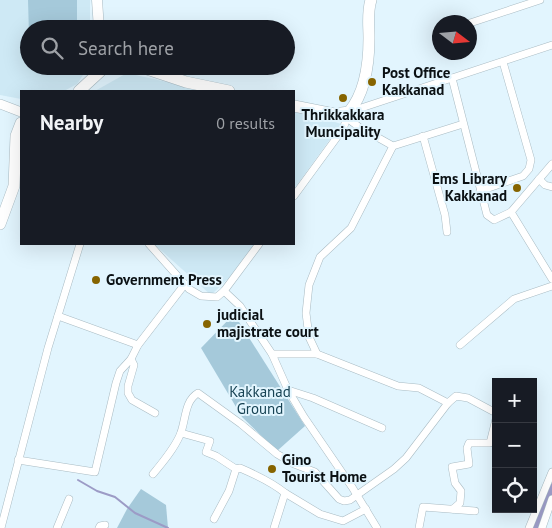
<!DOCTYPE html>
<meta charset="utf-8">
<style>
:root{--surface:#171b24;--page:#242831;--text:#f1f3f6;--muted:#9ea1a6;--line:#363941}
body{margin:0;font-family:"PT Sans",sans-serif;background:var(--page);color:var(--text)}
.controls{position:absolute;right:15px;bottom:15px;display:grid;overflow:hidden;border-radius:0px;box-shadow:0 5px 20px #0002}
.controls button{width:45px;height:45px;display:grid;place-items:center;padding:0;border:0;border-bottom:1px solid var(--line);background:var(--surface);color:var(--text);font:25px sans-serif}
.compass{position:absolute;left:432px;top:15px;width:45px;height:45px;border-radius:50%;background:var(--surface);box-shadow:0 5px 20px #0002;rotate:106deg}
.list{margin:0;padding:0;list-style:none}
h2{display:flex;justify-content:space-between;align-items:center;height:65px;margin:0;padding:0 20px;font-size:21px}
h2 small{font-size:16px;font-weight:400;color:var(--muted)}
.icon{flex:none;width:28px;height:28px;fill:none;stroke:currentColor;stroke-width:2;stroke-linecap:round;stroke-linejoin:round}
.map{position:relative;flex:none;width:552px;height:528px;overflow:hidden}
.search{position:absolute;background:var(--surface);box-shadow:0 5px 20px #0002;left:20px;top:20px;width:275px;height:55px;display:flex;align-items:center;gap:12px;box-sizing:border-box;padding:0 18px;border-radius:28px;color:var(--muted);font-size:19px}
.panel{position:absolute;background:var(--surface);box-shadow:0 5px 20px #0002;left:20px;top:90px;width:275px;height:155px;border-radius:0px}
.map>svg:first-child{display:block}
</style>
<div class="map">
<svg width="552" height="528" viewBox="0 0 552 528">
<rect width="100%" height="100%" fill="#e2f5fe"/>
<g fill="#cee9f5">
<path d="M0 0H90V29H29V66H89L77 84 64 91H21V99L0 95Z"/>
<path d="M127 73 207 91H95Z"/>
<path d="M294 111 329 120 341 124 294 189Z"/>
<path d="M154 244H255L234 273 211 295Z"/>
</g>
<g fill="#a5c9da">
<path d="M28 0H77V29H29V35Z"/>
<path d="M234 314 305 426 277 451 242 417 201 348Z"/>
<path d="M141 489 166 505 168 528H117L127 509Z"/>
</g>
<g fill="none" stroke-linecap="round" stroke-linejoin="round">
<path stroke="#9c9bc6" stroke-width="2" d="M78 480 97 491 115 497 135 513 168 528"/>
<path stroke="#9c9bc6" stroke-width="7" d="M535 528 552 487"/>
<defs>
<g id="minor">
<path d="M470 23 540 0"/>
<path d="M438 34 440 33"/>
<path d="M452 78 487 215 494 220 511 212 552 279"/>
<path d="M347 118 359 127 393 146"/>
<path d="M423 136 445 215 447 232"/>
<path d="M539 179 545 185 552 187"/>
<path d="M480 191 523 176 529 169 531 160 503 62"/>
<path d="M294 196 343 129 349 112 552 45"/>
<path d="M511 212 552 164"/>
<path d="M149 244 189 289 201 296 217 297 224 291 259 244"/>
<path d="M224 291 240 306 272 354H317L309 337 306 313 309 285 320 257 351 228 393 146 463 124"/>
<path d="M58 316 138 345"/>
<path d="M460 345 514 299 552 286"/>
<path d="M272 354 288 390 304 417 352 487 377 528"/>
<path d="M317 354 398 386 419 388 448 403 456 396 468 398 496 413"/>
<path d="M288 390 313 398 382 428"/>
<path d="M155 413 132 400 128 393V386L134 365 131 359 138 345 185 284"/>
<path d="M181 433 210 441 206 452 216 456 236 469 240 468C254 474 273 483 285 493L274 528"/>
<path d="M18 460 95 472 116 383 120 371 131 359"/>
<path d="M153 474C163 462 174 449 180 435 186 421 184 401 198 393L241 424 277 454 294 464 315 472 339 499 344 501 350 500 394 469 406 458 448 403"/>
<path d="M285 493 320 514 343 521 366 509"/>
<path d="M453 509 460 503 461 491 455 483 452 467 469 464 467 448 469 443H490L496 419"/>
<path d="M214 519 229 491 236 469"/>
<path d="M1 528 48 348 80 244"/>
<path d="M57 528 69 499"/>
<path d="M99 528 100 526 105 525"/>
<path d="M419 528 423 507 475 511"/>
<path d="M529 528 552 472"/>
<path d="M542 528 552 499"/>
</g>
<path id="tertiary" d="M0 104 21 112"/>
<path id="secondary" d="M97 0 99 29"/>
<g id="primary">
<path d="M79 91 104 68 147 69 186 82 229 91"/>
<path d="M294 106 334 114 349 112C365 93 369 63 369 38 369 26 367 12 371 0"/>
<path d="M0 224 14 186 16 136 21 123"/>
</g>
</defs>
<use href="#minor" stroke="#a9bbc3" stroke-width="8"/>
<use href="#tertiary" stroke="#a9bbc3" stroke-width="10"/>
<use href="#secondary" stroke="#a9bbc3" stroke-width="11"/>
<use href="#primary" stroke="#a9bbc3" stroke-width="12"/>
<use href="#minor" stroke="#fff" stroke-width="7"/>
<use href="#tertiary" stroke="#fff" stroke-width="9"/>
<use href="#secondary" stroke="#fff" stroke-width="10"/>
<use href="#primary" stroke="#fff" stroke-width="11"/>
</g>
<g fill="#866400" stroke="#e2f5fe" stroke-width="2">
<circle cx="372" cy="82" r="5"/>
<circle cx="343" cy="98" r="5"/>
<circle cx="517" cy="188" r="5"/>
<circle cx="96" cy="280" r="5"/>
<circle cx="207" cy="324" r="5"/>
<circle cx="272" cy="469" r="5"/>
</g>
<g text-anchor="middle" stroke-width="4" stroke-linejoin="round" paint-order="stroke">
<g font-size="15" font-weight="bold" fill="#0b1114" stroke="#e2f5fe" text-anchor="start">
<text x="382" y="78">Post Office<tspan x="382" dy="17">Kakkanad</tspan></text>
<text x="343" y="120" text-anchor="middle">Thrikkakkara<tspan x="343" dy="17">Muncipality</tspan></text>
<text x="507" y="184" text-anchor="end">Ems Library<tspan x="507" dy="17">Kakkanad</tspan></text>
<text x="106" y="285">Government Press</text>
<text x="217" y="320">judicial<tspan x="217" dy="17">majistrate court</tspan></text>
<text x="282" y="465">Gino<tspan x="282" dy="17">Tourist Home</tspan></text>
</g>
<g font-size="15" fill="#184354" stroke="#e2f5fe">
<text x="260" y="397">Kakkanad<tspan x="260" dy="17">Ground</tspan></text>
</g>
</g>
</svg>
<div class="controls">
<button>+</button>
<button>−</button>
<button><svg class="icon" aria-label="locate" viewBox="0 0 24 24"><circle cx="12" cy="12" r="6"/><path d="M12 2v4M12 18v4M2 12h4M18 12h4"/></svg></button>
</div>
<svg class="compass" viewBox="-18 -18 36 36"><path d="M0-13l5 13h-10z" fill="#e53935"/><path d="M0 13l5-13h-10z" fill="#9ea1a6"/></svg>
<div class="search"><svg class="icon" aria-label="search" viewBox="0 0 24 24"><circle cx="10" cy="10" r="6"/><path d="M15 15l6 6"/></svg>Search here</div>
<section class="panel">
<h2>Nearby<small>0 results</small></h2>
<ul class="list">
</ul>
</section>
</div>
